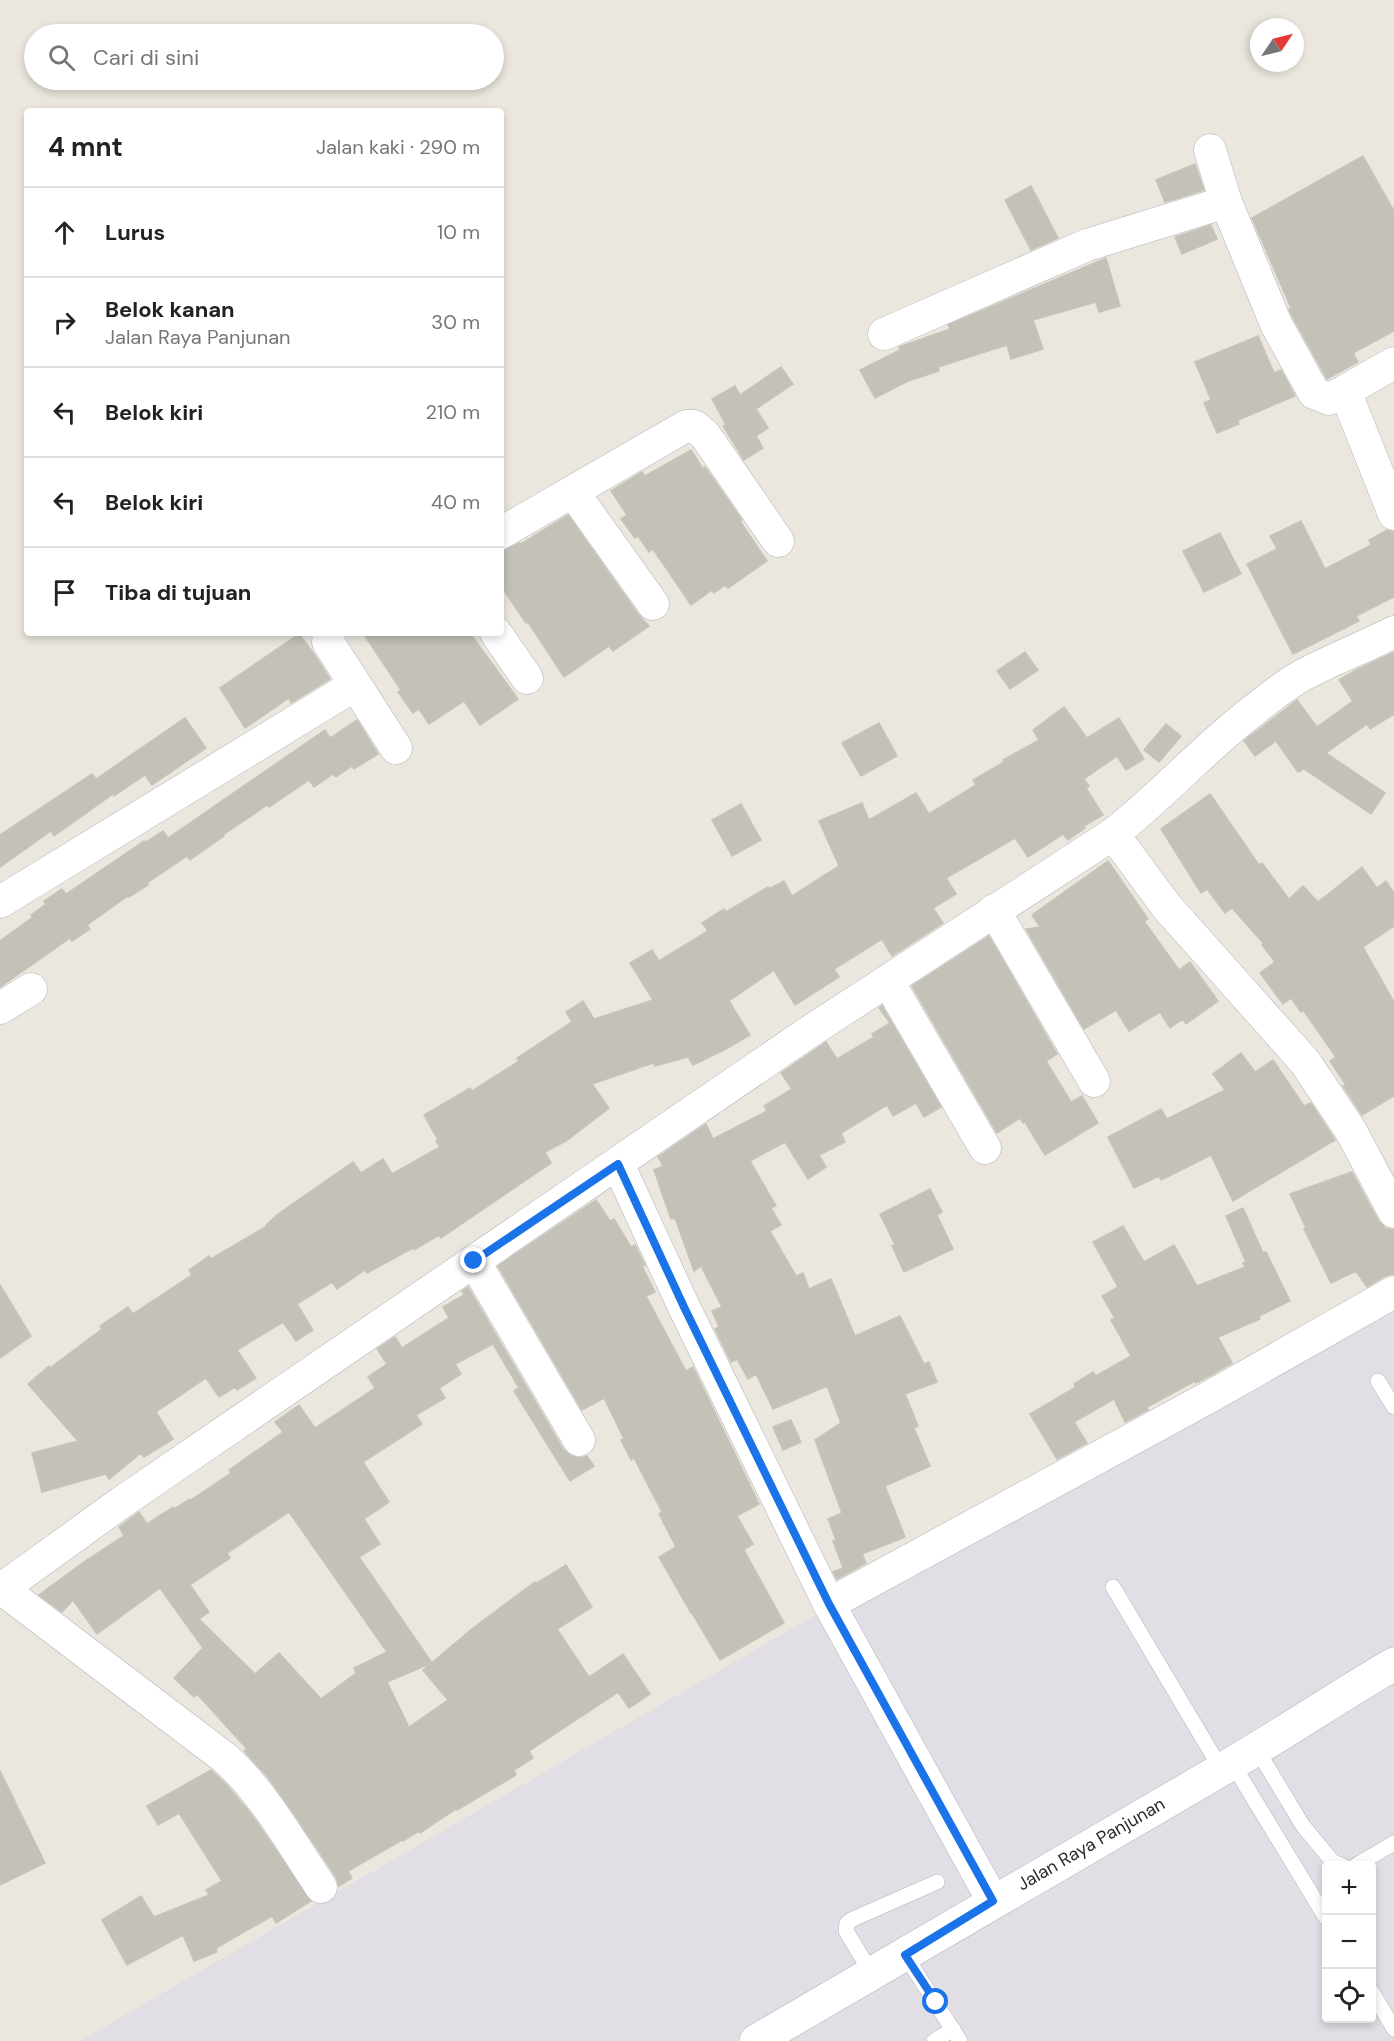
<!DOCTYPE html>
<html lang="id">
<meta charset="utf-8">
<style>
:root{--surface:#fff;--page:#f6f6f6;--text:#222;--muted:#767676;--line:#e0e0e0}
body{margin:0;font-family:"DM Sans",sans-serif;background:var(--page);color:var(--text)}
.controls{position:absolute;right:18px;bottom:18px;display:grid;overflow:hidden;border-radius:6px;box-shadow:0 3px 9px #0003}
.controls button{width:54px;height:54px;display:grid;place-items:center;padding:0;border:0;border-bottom:2px solid var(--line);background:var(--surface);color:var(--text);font:30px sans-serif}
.compass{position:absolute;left:1250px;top:18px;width:54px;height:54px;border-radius:50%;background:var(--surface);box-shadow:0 3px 9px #0003;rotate:55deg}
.stop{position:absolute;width:18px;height:18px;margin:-14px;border:4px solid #1a73e8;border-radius:50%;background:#fff}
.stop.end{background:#1a73e8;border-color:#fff;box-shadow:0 2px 6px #0008}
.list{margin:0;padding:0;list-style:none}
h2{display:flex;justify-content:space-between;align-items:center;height:78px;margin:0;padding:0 24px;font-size:26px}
h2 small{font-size:20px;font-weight:400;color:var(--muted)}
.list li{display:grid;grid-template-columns:39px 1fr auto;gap:18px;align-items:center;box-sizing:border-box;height:90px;padding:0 24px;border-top:2px solid var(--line)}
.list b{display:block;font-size:22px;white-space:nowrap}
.list p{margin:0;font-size:20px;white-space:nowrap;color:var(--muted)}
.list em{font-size:20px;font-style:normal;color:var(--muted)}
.icon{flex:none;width:33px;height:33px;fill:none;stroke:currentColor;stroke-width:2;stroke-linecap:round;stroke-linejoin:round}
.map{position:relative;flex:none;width:1394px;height:2041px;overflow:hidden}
.search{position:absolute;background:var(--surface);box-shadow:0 3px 9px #0003;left:24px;top:24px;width:480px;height:66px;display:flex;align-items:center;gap:15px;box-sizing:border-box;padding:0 21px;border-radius:33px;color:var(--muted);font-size:22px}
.panel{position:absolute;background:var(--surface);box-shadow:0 3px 9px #0003;left:24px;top:108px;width:480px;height:528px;border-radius:6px}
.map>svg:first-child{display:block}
</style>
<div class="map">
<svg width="1394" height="2041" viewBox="0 0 1394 2041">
<rect width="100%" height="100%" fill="#ebe7de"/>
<path fill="#e1dee5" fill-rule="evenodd" d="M1394 1280V2041H80ZM1326 1866H1372V2018H1326Z"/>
<g fill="#c4c1b9" stroke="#c7c3b8" stroke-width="1.5" fill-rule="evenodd">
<path d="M1363 156 1394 211V331L1353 353 1358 362 1327 379 1292 316 1289 309 1291 308 1252 218Z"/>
<path d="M1195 164 1204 190 1165 202 1156 180Z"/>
<path d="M1031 186 1058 238 1031 250 1005 200Z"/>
<path d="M1211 225 1217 239 1182 254 1175 237Z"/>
<path d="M1106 258 1120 306 1099 312 1096 302 1033 320 1043 349 1011 359 1007 345 938 367 939 371 908 381 875 398 860 370 900 350 899 347 950 329 948 325Z"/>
<path d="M1258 336 1274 373 1281 370 1295 396 1238 420 1239 424 1217 433 1204 403 1211 400 1195 362Z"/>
<path d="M781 367 793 384 756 409 768 428 756 436 763 448 744 460 723 426 726 425 712 399 735 386 740 395Z"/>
<path d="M691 450 703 469 705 467 742 520 740 521 767 561 728 588 725 585 714 593 712 590 691 605 653 549 649 552 638 536 635 538 621 519 627 515 611 491 642 472 645 476Z"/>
<path d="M568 515 638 614 649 626 613 651 609 646 564 677 528 622 526 623 501 586V552L520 543 521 544Z"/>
<path d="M1301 521 1325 569 1371 545 1369 540 1387 530 1394 532V597L1356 616 1359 621 1293 654 1247 564 1277 549 1270 536Z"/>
<path d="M1220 533 1241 574 1204 592 1183 551Z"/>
<path d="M363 633H470L518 699 480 725 464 701 429 724 419 709 413 713 398 692 401 690Z"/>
<path d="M299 634 312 651 330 679 291 703 289 698 245 728 220 688Z"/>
<path d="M1025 652 1038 670 1010 689 997 671Z"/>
<path d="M1394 652V714L1370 729 1367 724 1326 753 1385 793 1371 814 1304 769 1298 772 1276 741 1255 756 1244 741 1297 700 1317 727 1353 701 1339 680 1356 670Z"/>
<path d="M1064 707 1087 738 1119 718 1144 759 1126 770 1117 756 1084 779 1089 786 1086 788 1103 815 1084 826 1085 828 1068 840 1063 834 1028 857 1015 838 946 878 956 894 933 908 943 923 892 956 882 939 834 969 839 977 795 1005 774 970 729 1001 750 1035 726 1049 693 1065 688 1057 655 1066 653 1063 592 1084 609 1108 566 1141 545 1152 551 1163 441 1238 439 1235 414 1250 413 1248 367 1273 365 1270 337 1289 332 1282 297 1304 313 1330 296 1341 283 1322 237 1350 256 1378 237 1390 235 1387 219 1397 206 1378 156 1412 173 1439 144 1457 141 1453 109 1479 106 1474 42 1492 32 1453 78 1441 28 1384 49 1366 50 1368 102 1329 100 1326 128 1307 133 1314 192 1275 189 1270 209 1256 211 1259 267 1226 266 1225 278 1214 353 1162 361 1173 383 1159 392 1174 440 1147 436 1141 438 1140 424 1115 470 1088 472 1091 519 1061 517 1058 572 1022 566 1012 583 1001 594 1019 653 1000 630 963 652 950 659 961 708 931 702 923 724 909 726 912 768 887 769 889 784 881 792 896 839 866 819 821 862 803 869 820 916 793 929 814 976 785 973 780 1004 762 1003 760 1039 740 1033 730Z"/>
<path d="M185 718 206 748 152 785 145 775 114 796 113 794 54 836 51 831 0 867V835L92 774 96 779Z"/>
<path d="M357 720 378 754 354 769 352 766 336 777 333 774 314 787 309 780 269 807 267 805 223 835 224 836 190 860 187 856 147 883 148 885 129 897 128 896 87 925 90 929 72 941 70 938 0 987V941L33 917 31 915 46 904 44 901 62 889 66 894 144 841 146 842 163 831 168 838 325 730 330 738Z"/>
<path d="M879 723 897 756 861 776 842 743Z"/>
<path d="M1166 724 1181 736 1159 762 1144 750Z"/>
<path d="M1210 794 1259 865 1262 863 1289 899 1303 886 1318 902 1362 867 1377 888 1386 881 1394 893V926L1363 947 1394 1002V1096L1362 1115 1343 1086 1346 1085 1330 1061 1336 1057 1303 1010 1301 1012 1291 998 1283 1004 1260 973 1275 962 1262 945 1264 944 1232 908 1225 913 1207 889 1201 893 1161 829Z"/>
<path d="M741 804 761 840 732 856 712 820Z"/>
<path d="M1108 861 1148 919 1144 921 1179 970 1190 962 1218 1001 1186 1024 1183 1019 1170 1028 1160 1012 1129 1031 1116 1010 1084 1029 1026 929 1040 927 1032 915Z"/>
<path d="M989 936 1057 1054 1046 1061 1071 1102 1082 1096 1098 1123 1045 1155 1025 1122 1023 1123 1020 1118 997 1133 912 986Z"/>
<path d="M882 1006 941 1107 924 1117 916 1103 893 1116 887 1105 841 1133 845 1142 819 1155 826 1167 808 1179 785 1142 750 1161 776 1206 771 1208 781 1225 770 1231 796 1276 803 1273 809 1289 831 1279 855 1336 900 1316 924 1364 929 1362 937 1382 905 1394 918 1426 914 1428 930 1466 885 1486 905 1537 862 1554 866 1563 837 1579 833 1572 843 1568 833 1541 836 1540 828 1519 842 1513 815 1440 841 1423 827 1386 773 1409 756 1374 748 1379 737 1359 731 1362 715 1329 719 1327 712 1311 722 1307 701 1266 694 1271 675 1218 671 1219 654 1170 663 1166 658 1157 706 1124 713 1139 767 1111 764 1106 792 1089 781 1073 826 1042 837 1059 874 1037 872 1034 890 1023 879 1008Z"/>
<path d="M1241 1053 1255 1072 1273 1060 1304 1106 1311 1103 1335 1140 1233 1201 1211 1155 1161 1180 1159 1176 1134 1188 1108 1137 1161 1109 1167 1119 1225 1090 1213 1074Z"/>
<path d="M1352 1172 1378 1220 1385 1228 1394 1230V1274L1385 1276 1367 1287 1356 1271 1331 1283 1304 1229 1306 1228 1290 1194Z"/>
<path d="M930 1189 942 1212 937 1215 953 1249 904 1272 892 1246 895 1245 880 1214Z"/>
<path d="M596 1200 610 1221 614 1219 631 1247 635 1245 645 1265 642 1266 655 1292 646 1296 686 1371 693 1367 759 1504 737 1516 753 1544 744 1550 784 1623 720 1660 692 1613H691L659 1557 676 1547 659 1514 662 1512 634 1458 631 1460 621 1440 624 1439 604 1398 582 1410 498 1266Z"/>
<path d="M1243 1208 1263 1253 1266 1252 1290 1301 1259 1316 1260 1319 1218 1337 1232 1363 1213 1374 1196 1383 1195 1381 1147 1407 1148 1410 1125 1422 1114 1399 1074 1422 1087 1443 1057 1459 1030 1414 1076 1387 1074 1384 1093 1372 1096 1376 1131 1356 1111 1320 1115 1318 1102 1296 1118 1287 1093 1242 1123 1226 1144 1262 1174 1245 1197 1286 1245 1267 1243 1263 1246 1262 1226 1216Z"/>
<path d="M0 1285 31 1336 0 1358Z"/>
<path d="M468 1287 563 1449 571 1456 580 1458 587 1456 594 1466 570 1481 514 1391 519 1388 493 1344 455 1364 461 1374 439 1388 445 1398 416 1415 422 1424 363 1462 389 1502 364 1519 380 1544 359 1557 432 1663 387 1682 409 1727 448 1700 423 1670 473 1628 535 1582 537 1583 566 1565 592 1607 557 1629 589 1677 623 1654 650 1694 629 1708 618 1692 529 1751 533 1758 514 1770 516 1775 457 1810 456 1809 420 1833 419 1831 403 1841 402 1840 348 1871 352 1878 339 1886 336 1877 291 1809 267 1776 244 1751 247 1749 197 1694 194 1697 174 1678 203 1648 160 1588 97 1634 73 1600 62 1612 39 1595 85 1561 124 1536 119 1527 139 1512 147 1524 173 1507 174 1509 190 1499 191 1500 231 1473 229 1470 283 1432 275 1422 299 1405 315 1428 375 1388 368 1377 387 1364 377 1349 395 1337 402 1348 449 1318 443 1307 464 1295 462 1291ZM289 1512 387 1652 354 1668 356 1673 321 1699 279 1653 255 1674 199 1619 209 1612 190 1585 230 1558 227 1553Z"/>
<path d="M791 1420 801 1442 783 1450 773 1427Z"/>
<path d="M211 1770 226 1784 251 1814 311 1901 276 1923 272 1916 216 1948 217 1952 194 1961 183 1935 127 1965 102 1920 141 1896 154 1917 209 1895 206 1890 222 1881 179 1813 158 1825 147 1806Z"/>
<path d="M0 1771 45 1863 0 1885Z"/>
</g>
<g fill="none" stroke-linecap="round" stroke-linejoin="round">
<defs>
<g id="service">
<path d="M1378 1381 1394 1407"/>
<path d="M1113 1587 1221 1769"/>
<path d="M1256 1748 1303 1826 1333 1862 1343 1866"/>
<path d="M1232 1763 1326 1918"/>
<path d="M1355 1866 1394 1843"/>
<path d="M905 1955 960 2041"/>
<path d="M872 1974 846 1931 847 1923 853 1919 937 1882"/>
<path d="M1372 1992 1394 2029"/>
<path d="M934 2041 953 2029"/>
</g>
<g id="minor">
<path d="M1210 150 1226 202 1276 324 1314 393 1329 399 1345 391 1394 363"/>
<path d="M884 334 1087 245 1226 202"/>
<path d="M1345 391 1394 514"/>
<path d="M573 492 653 604"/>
<path d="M501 533 686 426H694L705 435 778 541"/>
<path d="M329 633 328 642 396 748"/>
<path d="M496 633 527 678"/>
<path d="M1113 834 1167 907 1305 1062 1351 1131 1394 1212"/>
<path d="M0 902 355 685"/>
<path d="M994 910 1094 1081"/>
<path d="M888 981 985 1148"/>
<path d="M0 1008 31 989"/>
<path d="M618 1164 684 1307 829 1604 993 1901"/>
<path d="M474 1261 579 1440"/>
<path d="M2 1589 225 1758C265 1794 291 1843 321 1887"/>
<path d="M0 1590 122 1502 806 1034 1113 834C1163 795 1204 748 1254 710 1272 696 1291 680 1311 671 1338 657 1367 646 1394 632"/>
<path d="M829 1604 1211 1396 1394 1292"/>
</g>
<path id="secondary" d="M756 2041C915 1949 1073 1856 1231 1764 1286 1732 1339 1696 1394 1664"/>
</defs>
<use href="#service" stroke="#b1b3bd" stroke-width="16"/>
<use href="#minor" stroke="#b1b3bd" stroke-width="33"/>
<use href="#secondary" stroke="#b1b3bd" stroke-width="34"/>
<use href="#service" stroke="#fff" stroke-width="15"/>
<use href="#minor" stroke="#fff" stroke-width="32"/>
<use href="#secondary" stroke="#fff" stroke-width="33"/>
</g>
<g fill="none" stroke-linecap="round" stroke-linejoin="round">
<path stroke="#1a73e8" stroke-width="8" d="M474 1261 618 1164 684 1307 829 1604 993 1901 905 1955 936 2002"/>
</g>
<g text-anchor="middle" stroke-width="6" stroke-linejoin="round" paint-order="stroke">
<g font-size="18" fill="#2b2b2b" stroke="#fff">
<text transform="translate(1091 1844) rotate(-30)" y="6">Jalan Raya Panjunan</text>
</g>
</g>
</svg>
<div class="controls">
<button>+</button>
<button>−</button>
<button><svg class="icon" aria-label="locate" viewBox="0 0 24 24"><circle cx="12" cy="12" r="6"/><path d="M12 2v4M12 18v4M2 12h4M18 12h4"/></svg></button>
</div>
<svg class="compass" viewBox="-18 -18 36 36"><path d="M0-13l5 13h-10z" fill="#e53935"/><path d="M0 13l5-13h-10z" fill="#767676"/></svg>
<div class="stop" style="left:936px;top:2002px"></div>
<div class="stop end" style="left:474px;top:1261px"></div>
<div class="search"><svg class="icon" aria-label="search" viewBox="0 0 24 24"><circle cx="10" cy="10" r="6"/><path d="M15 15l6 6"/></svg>Cari di sini</div>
<section class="panel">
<h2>4 mnt<small>Jalan kaki · 290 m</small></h2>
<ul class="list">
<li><svg class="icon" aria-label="ahead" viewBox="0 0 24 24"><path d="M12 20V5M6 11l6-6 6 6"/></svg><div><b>Lurus</b></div><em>10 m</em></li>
<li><svg class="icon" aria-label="right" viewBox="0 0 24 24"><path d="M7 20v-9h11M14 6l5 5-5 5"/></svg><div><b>Belok kanan</b><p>Jalan Raya Panjunan</p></div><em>30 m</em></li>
<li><svg class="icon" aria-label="left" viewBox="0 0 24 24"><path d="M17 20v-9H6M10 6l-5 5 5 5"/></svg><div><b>Belok kiri</b></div><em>210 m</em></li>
<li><svg class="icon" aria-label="left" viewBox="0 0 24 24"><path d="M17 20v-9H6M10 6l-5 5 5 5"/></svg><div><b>Belok kiri</b></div><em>40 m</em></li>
<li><svg class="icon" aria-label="arrive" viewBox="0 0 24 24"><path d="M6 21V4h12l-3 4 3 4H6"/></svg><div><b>Tiba di tujuan</b></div></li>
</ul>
</section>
</div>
